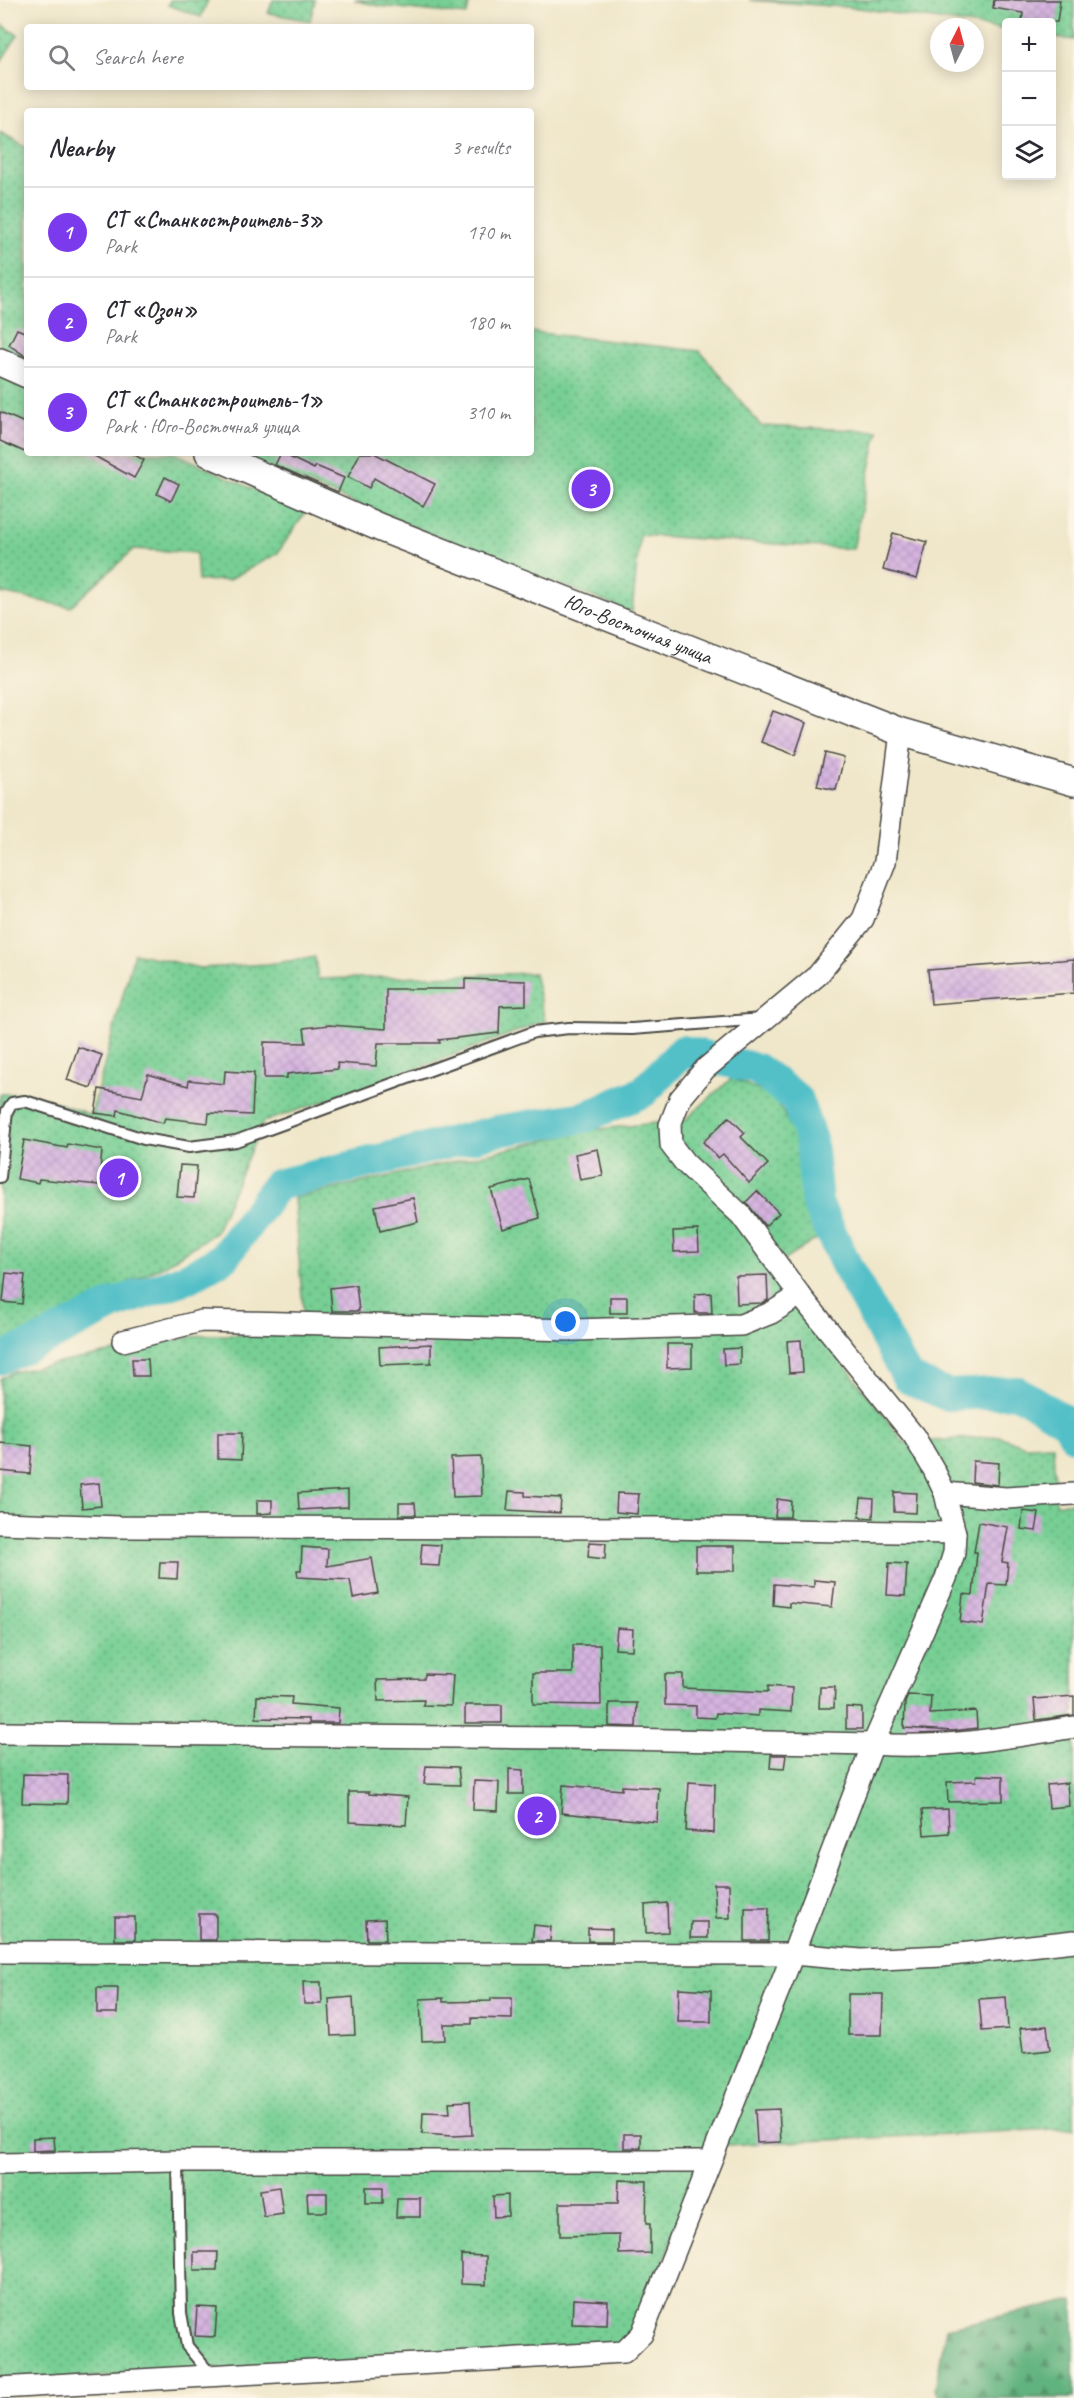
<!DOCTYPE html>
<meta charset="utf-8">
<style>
:root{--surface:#fff;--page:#f7f7f7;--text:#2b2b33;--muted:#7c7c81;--line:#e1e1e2;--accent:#7c3aed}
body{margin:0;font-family:Caveat,sans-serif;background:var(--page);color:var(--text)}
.controls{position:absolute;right:18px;top:18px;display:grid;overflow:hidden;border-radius:6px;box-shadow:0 3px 15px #0003}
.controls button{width:54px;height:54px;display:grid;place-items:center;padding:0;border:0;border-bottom:2px solid var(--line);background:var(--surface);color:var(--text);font:30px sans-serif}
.compass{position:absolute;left:930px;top:18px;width:54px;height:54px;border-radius:50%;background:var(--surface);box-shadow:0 3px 15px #0003;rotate:6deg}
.you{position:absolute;left:566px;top:1322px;width:21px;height:21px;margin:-15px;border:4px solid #fff;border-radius:50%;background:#1a73e8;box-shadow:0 0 0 9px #1a73e833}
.badge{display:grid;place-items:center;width:39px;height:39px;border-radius:50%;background:var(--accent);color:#fff;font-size:20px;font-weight:700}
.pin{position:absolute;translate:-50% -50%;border:3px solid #fff;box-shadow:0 2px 6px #0006}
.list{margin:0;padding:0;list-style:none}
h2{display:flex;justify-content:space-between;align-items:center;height:78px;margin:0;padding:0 24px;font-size:26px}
h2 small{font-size:20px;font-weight:400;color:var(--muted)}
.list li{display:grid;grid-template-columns:39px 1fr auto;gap:18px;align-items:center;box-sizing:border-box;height:90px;padding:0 24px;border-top:2px solid var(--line)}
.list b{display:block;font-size:22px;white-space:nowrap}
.list p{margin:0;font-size:20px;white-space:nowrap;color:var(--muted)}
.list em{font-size:20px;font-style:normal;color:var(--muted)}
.icon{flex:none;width:33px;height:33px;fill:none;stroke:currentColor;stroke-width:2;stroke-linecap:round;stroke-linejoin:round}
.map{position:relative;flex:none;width:1074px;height:2398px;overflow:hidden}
.search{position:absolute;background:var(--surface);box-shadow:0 3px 15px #0003;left:24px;top:24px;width:510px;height:66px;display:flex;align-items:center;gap:15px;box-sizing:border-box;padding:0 21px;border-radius:6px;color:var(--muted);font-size:22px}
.panel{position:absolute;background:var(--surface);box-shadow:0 3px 15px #0003;left:24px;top:108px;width:510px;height:348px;border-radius:6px}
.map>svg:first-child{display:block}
</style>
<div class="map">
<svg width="1074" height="2398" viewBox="0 0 1074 2398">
<defs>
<pattern id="forest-firs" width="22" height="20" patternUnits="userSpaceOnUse" patternTransform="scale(1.5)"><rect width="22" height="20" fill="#61b27e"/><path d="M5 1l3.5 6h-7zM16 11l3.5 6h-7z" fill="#509167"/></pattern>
<pattern id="park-dots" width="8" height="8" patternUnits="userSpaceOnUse" patternTransform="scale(1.5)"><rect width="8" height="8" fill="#77cf94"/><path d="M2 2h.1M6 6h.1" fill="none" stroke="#62a879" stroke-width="1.8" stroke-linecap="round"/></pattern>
<pattern id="building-cross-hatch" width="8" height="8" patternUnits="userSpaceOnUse" patternTransform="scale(1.5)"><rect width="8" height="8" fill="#d6b4e0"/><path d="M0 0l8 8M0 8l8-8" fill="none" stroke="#b89bc0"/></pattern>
</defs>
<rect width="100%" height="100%" fill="#fcf5e5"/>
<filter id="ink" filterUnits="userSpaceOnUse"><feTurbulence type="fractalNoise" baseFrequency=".0167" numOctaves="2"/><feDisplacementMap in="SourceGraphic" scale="12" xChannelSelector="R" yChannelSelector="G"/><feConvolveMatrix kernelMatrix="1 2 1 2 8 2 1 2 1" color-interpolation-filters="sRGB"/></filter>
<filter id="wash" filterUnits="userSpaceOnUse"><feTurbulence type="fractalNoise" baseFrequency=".008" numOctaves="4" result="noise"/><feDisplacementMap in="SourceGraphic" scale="24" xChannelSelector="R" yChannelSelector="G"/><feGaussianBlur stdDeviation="1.35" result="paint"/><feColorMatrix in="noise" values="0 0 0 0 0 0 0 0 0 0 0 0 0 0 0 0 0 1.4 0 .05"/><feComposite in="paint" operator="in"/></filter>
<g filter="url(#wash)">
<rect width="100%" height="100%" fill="#f0e7ca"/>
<path fill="url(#forest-firs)" stroke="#466e54" stroke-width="1.5" d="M1074 2300V2398H942L935 2389 946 2328Z"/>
<g fill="url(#park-dots)" stroke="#517d60" stroke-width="1.5">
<path d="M170 0H208L201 17 168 5Z"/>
<path d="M273 0H315L310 21 268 13Z"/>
<path d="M354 0H470L467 15 379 6Z"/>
<path d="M749 0H1074V40L1052 37V22H1006V30L858 8Z"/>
<path d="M0 24 18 35 0 63Z"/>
<path d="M0 133 27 148V363L0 351Z"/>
<path d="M531 332 700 351 761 426 878 431 853 549 640 535 632 612 502 563 232 453H531Z"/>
<path d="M0 373 27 385V453H175L305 513 277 554 228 580 198 581 196 553 134 549 70 607 0 593Z"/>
<path d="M134 953 200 968 268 964 315 957 318 979 534 973 545 1021 389 1079 263 1122 215 1233 163 1266 0 1345V1094H33L91 1115Z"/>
<path d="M732 1078 776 1098 798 1142 820 1237 770 1269 905 1443 999 1436 1025 1446 1053 1445 1056 1504 1074 1502V2128L704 2146 642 2326 617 2350 0 2382V1379L13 1372 201 1335H305L294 1198 590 1130 685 1120Z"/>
</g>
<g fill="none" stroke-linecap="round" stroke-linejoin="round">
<path stroke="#52c0c8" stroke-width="32" d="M0 1359 47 1338 114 1304 187 1278 223 1258 277 1185 497 1131 585 1117 643 1092 683 1051 757 1069 796 1098 811 1140 817 1203 848 1269 908 1378 947 1395 1018 1392 1068 1423 1074 1435"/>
</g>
<g id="blocks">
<g fill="url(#building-cross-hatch)">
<path d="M994 0H1060L1057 22H1022L1023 13 993 8Z"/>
<path d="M17 329 27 333V357L9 345Z"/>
<path d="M0 412 27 424V453L0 441Z"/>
<path d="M89 453H131L144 460 134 478Z"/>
<path d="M281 453 314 469 316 466 344 478 338 492 275 465Z"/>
<path d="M360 453H374L435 484 423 506 374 478 369 488 348 477Z"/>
<path d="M165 477 179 484 171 501 157 494Z"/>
<path d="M893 533 927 542 917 579 883 570Z"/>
<path d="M773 711 806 723 795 755 761 742Z"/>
<path d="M825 753 844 758 836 790 817 786Z"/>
<path d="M1074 959V993L931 1004 928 970Z"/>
<path d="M465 979 526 981V1005L500 1006 499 1033 439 1040 440 1043H378L376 1066 337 1063 338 1069 287 1074V1078H264V1042L306 1043 304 1028 329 1025 386 1029V989H465Z"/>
<path d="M78 1047 102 1055 91 1088 67 1080Z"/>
<path d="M225 1071 254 1073 252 1115 209 1113 208 1123 165 1118 163 1123 118 1110 117 1116 95 1113 99 1089 142 1097 148 1074 188 1086 189 1080 224 1084Z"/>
<path d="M729 1117 745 1133 741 1137 768 1164 749 1183 723 1154 718 1158 703 1142Z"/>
<path d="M24 1140 67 1148 68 1144 102 1150 99 1185 39 1179 38 1183 17 1179Z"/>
<path d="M598 1149 603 1176 580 1180 575 1154Z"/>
<path d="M180 1165 197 1166 194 1198 177 1197Z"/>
<path d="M529 1179 540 1218 503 1229 491 1189Z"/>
<path d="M757 1191 779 1213 765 1226 746 1202Z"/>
<path d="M413 1198 418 1222 380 1231 375 1206Z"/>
<path d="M698 1230 699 1251 674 1252 673 1231Z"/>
<path d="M6 1273 25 1275 22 1304 3 1302Z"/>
<path d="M767 1275 768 1300 762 1303 737 1304 736 1276Z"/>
<path d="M356 1285 359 1311H332L330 1288Z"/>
<path d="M711 1293 712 1313H695V1294Z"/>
<rect x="610" y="1297" width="17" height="16"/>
<path d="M801 1340 803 1372 789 1373 787 1341Z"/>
<path d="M431 1344V1363L380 1365 379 1347Z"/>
<path d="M667 1344H692V1367L667 1368Z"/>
<path d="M740 1348V1364L724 1365 723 1349Z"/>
<path d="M132 1359H148L149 1376H133Z"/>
<path d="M218 1433H242L241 1460 218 1459Z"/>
<path d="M0 1443 32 1446 30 1474 0 1471Z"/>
<path d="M481 1457 482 1496 453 1497 451 1458Z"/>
<path d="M973 1461 999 1463 998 1485 972 1482Z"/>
<path d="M99 1483 101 1506 82 1508 80 1485Z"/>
<path d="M348 1490V1507L299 1510 298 1493Z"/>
<path d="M509 1491 525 1492V1496L561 1498 560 1513 507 1510Z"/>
<path d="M894 1492 917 1493 916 1513 894 1512Z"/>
<path d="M617 1493 639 1494 637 1514 616 1512Z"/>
<path d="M861 1498 874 1499 873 1518 859 1517Z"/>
<path d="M777 1499 791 1501 790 1517H775Z"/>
<path d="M257 1500H272V1513L257 1514Z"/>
<path d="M399 1503H415L416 1515H399Z"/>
<path d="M1023 1511 1039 1513 1036 1531 1021 1529Z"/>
<path d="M979 1522 1008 1527 1002 1562 1008 1563 1006 1585 989 1584 983 1625 960 1622 963 1594 973 1595 977 1552H974Z"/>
<path d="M589 1542 606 1543 605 1559 588 1557Z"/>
<path d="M422 1544 441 1545 439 1566 420 1565Z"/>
<rect x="696" y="1546" width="39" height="25"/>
<path d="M302 1547 328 1549 327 1566 372 1558 378 1593 353 1598 350 1580 298 1577 297 1570H301Z"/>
<path d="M160 1562H178L177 1579 159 1578Z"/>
<path d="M889 1563 907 1564 905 1596 887 1595Z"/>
<path d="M814 1580 835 1582 832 1607 789 1603V1607L773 1605 774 1584 814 1587Z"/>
<path d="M617 1628 633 1629 632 1650 615 1649Z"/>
<path d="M573 1645H600L601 1705 533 1704V1673H573Z"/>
<path d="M425 1674 453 1675 451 1706 423 1705 424 1700 378 1701 377 1680 424 1679Z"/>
<path d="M665 1674H683V1688L768 1692V1686L792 1688 791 1712 758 1710V1716L716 1713 715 1718 696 1717V1706L665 1705Z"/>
<path d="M820 1687H835L834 1708H819Z"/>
<path d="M908 1695 931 1696 930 1714 976 1711 977 1728 953 1731 904 1728 905 1703Z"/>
<path d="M257 1696 292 1697 291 1704 339 1708 338 1723H309V1719L256 1718Z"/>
<path d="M1074 1696V1715L1036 1720 1034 1699Z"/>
<path d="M609 1703H637L636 1727 609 1726Z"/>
<rect x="465" y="1705" width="37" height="18"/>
<path d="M846 1707 862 1708V1729H846Z"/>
<path d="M771 1755H786L784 1769 770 1768Z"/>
<path d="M426 1766 458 1767 460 1785 424 1784Z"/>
<path d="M509 1769 523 1770V1794H509Z"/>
<path d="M23 1774 68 1775 67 1804 22 1803Z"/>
<path d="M977 1775 1003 1776V1801L948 1802 947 1782 976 1781Z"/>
<path d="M474 1781 499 1782 498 1811 473 1810Z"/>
<path d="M689 1782 715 1784 714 1833 686 1831Z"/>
<path d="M1067 1783 1069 1806 1049 1808 1047 1785Z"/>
<path d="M563 1785 622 1790V1786L659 1788 657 1822 561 1813Z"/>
<path d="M349 1792H369V1794L408 1797 406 1825 349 1822Z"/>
<path d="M948 1809 949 1833 924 1835 922 1810Z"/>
<path d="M714 1884H729L730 1918H716Z"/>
<path d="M667 1903 668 1932 646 1933 645 1905Z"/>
<path d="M745 1908H769L768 1941H745Z"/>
<rect x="199" y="1914" width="17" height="26"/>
<rect x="115" y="1917" width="20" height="23"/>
<path d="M385 1919 386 1940H367L366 1920Z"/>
<path d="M691 1922H708V1938H690Z"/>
<path d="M534 1925 551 1927 550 1941H532Z"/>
<path d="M588 1928 612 1929V1941H588Z"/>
<path d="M303 1982H321L322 2004H304Z"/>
<path d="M97 1988H118L117 2013H97Z"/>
<path d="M679 1988 711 1990V2022H678Z"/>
<path d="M848 1994H883L882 2035H848Z"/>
<path d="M353 1997 355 2035 331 2036 329 1999Z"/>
<path d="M1006 1997 1008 2029 982 2031 979 1999Z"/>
<path d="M443 1998V2002L491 2001V1998H512V2019L472 2018V2024H444L445 2040 422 2041 420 1999Z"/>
<path d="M1047 2026 1050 2050 1023 2053 1020 2028Z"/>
<path d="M470 2101 472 2135 452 2136 422 2134 423 2112 450 2113 449 2102Z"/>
<path d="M779 2109 781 2142 757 2143 755 2110Z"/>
<rect x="624" y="2134" width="17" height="14"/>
<path d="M54 2137 55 2150 33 2151V2138Z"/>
<path d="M619 2180 647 2181 646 2224H650V2253L619 2254V2235L560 2236V2203H618Z"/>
<path d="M279 2187 283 2214 264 2217 260 2190Z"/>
<rect x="366" y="2187" width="17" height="16"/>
<path d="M307 2193H327V2212H308Z"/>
<path d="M508 2195V2216L494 2217 493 2196Z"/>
<path d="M397 2198H420V2217H396Z"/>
<path d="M194 2252H218L217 2270H194Z"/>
<path d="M461 2255 486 2256V2285L461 2284Z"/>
<path d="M573 2299 608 2301 607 2325 572 2324Z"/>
<path d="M197 2307 217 2308 215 2337 195 2336Z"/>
</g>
</g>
</g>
<g filter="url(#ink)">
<use href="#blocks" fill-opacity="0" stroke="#494743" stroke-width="1.5"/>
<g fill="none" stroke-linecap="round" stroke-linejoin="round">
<defs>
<g id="service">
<path d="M0 1177 7 1111 12 1103 25 1101 144 1139 189 1147 236 1141 534 1032 569 1028 632 1029 762 1019"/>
<path d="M178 2161 181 2313 187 2346 212 2376"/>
</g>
<g id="minor">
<path d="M123 1341 201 1321 574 1330 741 1325 771 1313 800 1295"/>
<path d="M945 1493 1006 1498 1074 1494"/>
<path d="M0 1523 121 1527 662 1528 955 1533"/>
<path d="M0 1733 569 1738 873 1744C941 1749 1007 1738 1074 1727"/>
<path d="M0 1952 793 1954 861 1960 942 1956 1074 1941"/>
<path d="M0 2164 178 2161H710"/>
<path d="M0 2388 624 2352 642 2334 793 1954 873 1744 946 1578 954 1553 955 1533 949 1510 945 1493 934 1470 914 1436 800 1295 741 1215 685 1163 671 1145 670 1125 680 1099 705 1069 818 975 863 919 885 862 901 732"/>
</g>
<g id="tertiary">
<path d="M0 362 27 374"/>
<path id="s1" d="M209 453 381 528 901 732 1074 782"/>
</g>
</defs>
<use href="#service" stroke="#494743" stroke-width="14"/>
<use href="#minor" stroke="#494743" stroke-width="24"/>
<use href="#tertiary" stroke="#494743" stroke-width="30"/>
<use href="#service" stroke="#fff" stroke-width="10"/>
<use href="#minor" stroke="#fff" stroke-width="21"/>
<use href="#tertiary" stroke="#fff" stroke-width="27"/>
</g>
</g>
<g text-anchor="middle" stroke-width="4.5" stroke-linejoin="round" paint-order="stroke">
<g font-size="21" fill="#2b2b2b" stroke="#fcf5e5">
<text dy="7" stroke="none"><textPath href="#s1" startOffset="464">Юго-Восточная улица</textPath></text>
</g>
</g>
</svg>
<div class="controls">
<button>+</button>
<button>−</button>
<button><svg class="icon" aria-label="layers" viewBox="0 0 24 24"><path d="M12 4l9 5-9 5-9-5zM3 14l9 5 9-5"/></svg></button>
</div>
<svg class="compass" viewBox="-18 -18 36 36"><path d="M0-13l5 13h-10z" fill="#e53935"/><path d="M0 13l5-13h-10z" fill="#7c7c81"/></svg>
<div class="you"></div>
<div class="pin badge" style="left:119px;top:1178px">1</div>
<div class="pin badge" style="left:537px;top:1816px">2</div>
<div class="pin badge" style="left:591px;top:489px">3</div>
<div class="search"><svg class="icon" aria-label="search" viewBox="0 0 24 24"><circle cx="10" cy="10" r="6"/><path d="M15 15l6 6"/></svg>Search here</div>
<section class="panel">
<h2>Nearby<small>3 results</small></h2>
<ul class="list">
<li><span class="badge">1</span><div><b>СТ «Станкостроитель-3»</b><p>Park</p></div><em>170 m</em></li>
<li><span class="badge">2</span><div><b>СТ «Озон»</b><p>Park</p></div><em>180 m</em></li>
<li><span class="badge">3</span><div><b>СТ «Станкостроитель-1»</b><p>Park · Юго-Восточная улица</p></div><em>310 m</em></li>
</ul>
</section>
</div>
